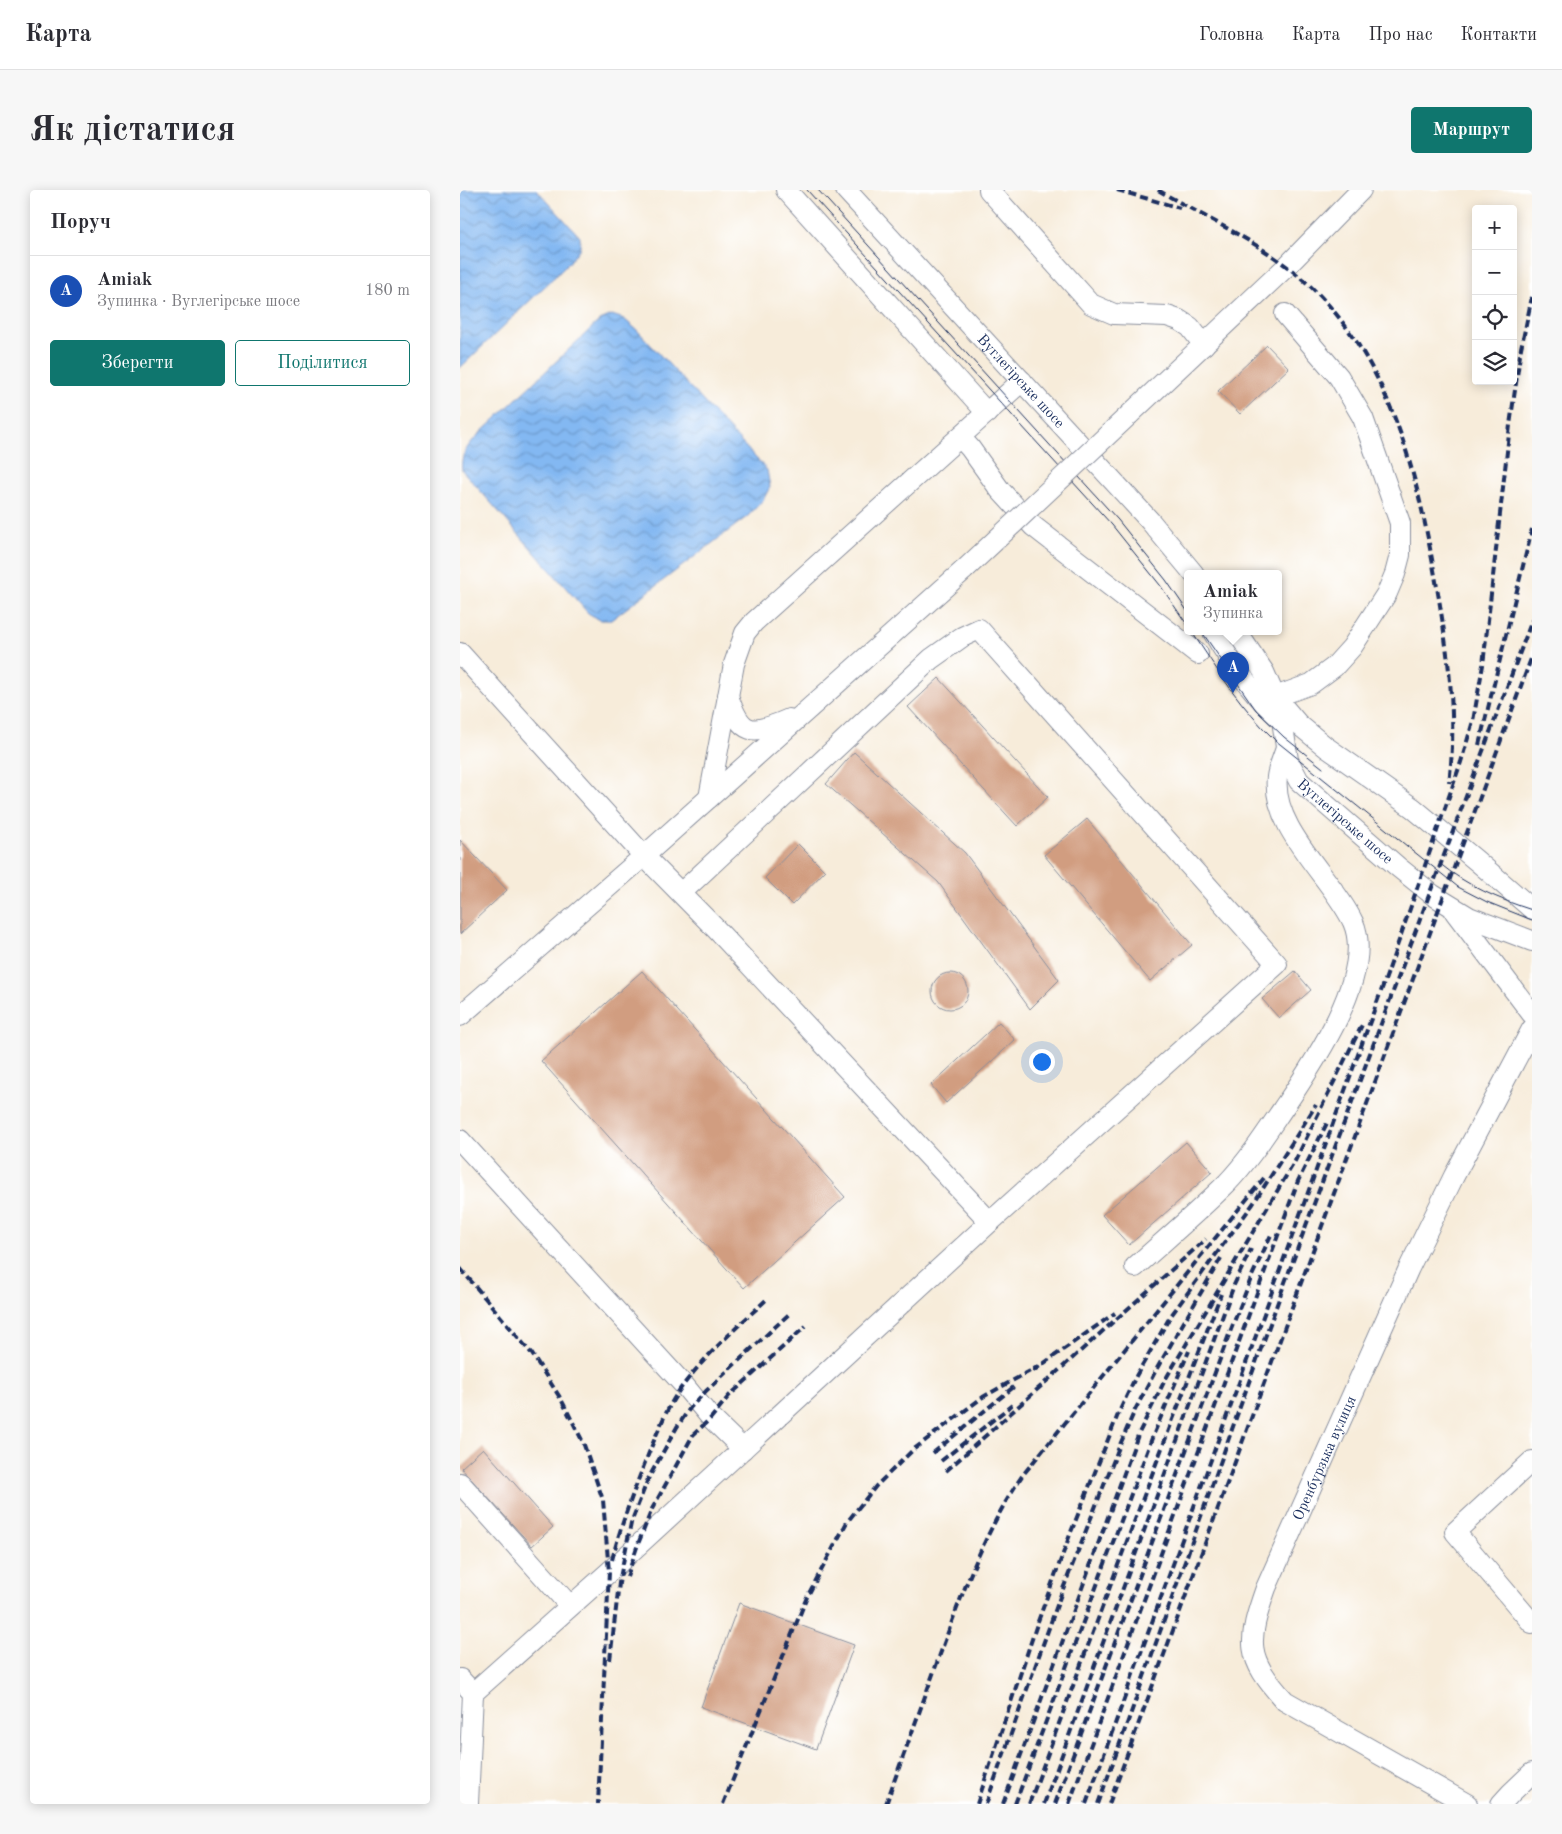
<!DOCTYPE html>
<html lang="uk">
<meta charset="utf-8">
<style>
:root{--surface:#fff;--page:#f7f7f7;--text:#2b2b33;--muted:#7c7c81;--line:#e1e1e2;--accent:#0f766e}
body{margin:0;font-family:"Old Standard TT",serif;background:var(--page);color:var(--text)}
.controls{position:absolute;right:15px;top:15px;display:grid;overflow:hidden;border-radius:5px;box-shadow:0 2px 12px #0003}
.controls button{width:45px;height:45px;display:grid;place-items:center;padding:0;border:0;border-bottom:1px solid var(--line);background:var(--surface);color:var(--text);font:25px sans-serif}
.you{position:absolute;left:581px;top:871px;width:18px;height:18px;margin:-12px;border:4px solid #fff;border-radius:50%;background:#1a73e8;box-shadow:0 0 0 8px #1a73e833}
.badge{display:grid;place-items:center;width:32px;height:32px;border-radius:50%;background:var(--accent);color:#fff;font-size:16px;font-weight:700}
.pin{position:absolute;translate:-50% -41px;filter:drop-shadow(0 1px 2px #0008)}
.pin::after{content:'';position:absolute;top:26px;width:18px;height:15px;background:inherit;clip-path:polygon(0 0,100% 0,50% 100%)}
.popup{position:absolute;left:724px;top:380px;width:98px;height:65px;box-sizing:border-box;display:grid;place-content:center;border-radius:5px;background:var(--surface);filter:drop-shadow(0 1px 4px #0005);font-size:16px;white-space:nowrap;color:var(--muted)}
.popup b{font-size:19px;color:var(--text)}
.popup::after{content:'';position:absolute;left:50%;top:100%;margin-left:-10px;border:10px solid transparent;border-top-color:var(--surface)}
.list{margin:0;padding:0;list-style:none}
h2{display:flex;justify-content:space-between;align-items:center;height:65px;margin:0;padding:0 20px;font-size:21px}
h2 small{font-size:16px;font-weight:400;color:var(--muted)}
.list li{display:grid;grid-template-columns:32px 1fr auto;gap:15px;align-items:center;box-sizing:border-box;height:70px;padding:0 20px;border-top:1px solid var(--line)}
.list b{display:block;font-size:19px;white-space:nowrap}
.list p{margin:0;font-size:16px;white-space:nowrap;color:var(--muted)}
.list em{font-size:16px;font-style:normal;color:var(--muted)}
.actions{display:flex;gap:10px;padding:15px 20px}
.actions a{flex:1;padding:11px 0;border:1px solid var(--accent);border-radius:5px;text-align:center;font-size:18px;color:var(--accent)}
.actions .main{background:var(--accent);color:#fff}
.icon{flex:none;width:28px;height:28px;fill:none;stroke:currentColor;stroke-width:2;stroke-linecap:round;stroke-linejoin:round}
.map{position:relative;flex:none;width:1072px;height:1614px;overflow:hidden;border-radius:5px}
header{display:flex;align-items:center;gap:30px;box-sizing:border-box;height:70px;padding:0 25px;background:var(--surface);border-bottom:1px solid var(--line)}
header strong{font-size:24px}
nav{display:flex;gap:28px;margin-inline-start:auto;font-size:18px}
.intro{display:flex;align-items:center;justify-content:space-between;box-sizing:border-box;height:120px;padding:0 30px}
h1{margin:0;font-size:35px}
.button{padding:12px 22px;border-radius:5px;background:var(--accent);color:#fff;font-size:18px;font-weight:700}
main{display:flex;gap:30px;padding:0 30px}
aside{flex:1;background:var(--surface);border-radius:5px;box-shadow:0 2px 12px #0003}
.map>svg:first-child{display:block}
</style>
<header>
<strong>Карта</strong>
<nav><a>Головна</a><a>Карта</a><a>Про нас</a><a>Контакти</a></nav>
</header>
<div class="intro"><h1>Як дістатися</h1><a class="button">Маршрут</a></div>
<main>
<aside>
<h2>Поруч<small></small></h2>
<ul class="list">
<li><span class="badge" style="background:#1a4fb4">A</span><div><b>Amiak</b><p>Зупинка · Вуглегірське шосе</p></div><em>180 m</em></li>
</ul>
<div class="actions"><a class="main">Зберегти</a><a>Поділитися</a></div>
</aside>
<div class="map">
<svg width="1072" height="1614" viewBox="0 0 1072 1614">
<defs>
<pattern id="water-waves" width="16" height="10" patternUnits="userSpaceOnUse" patternTransform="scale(1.25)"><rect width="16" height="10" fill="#83b8f2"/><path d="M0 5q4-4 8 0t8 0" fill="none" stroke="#6a96c7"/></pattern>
</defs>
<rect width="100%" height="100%" fill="#fff"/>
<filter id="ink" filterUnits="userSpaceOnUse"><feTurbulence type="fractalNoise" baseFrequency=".02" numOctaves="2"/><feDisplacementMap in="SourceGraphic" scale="10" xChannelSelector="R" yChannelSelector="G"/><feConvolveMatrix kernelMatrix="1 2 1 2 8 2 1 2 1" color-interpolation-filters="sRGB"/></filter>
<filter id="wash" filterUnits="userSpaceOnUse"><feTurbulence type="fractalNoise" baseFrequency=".0096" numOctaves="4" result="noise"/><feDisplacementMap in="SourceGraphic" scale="20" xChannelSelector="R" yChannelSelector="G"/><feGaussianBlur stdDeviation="1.12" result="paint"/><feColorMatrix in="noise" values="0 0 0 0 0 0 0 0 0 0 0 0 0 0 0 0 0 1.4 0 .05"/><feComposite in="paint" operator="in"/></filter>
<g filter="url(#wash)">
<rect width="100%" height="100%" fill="#f7ecda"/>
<g fill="url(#water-waves)" stroke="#4f74a8">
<path d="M0 0H77L120 47V58L108 74 0 178Z"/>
<path d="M152 125 164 129 177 140 307 280 310 297 303 310 288 326 151 430H140L128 423 2 280C0 265 7 257 17 246L140 130Z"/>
</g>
<g id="blocks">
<g fill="#d19d80">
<path d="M807 155 829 178 780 224 758 201Z"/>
<path d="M479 488 588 607 557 636 448 517Z"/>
<path d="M394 562 505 663 599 790 570 819 478 692 366 594Z"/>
<path d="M627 629 732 755 690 791 584 665Z"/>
<path d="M0 650 47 700 0 744Z"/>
<path d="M338 654 365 681 332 715 305 688Z"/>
<path d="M182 781 385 1007 284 1098 81 871Z"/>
<path d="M835 781 851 800 819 828 802 809Z"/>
<circle cx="490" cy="801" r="18"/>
<path d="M539 832 555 850 486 913 471 895Z"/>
<path d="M726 952 752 982 669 1055 642 1025Z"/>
<path d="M23 1258 93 1337 72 1356 1 1278Z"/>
<path d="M279 1413 394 1455 356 1559 241 1517Z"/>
</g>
</g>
</g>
<g filter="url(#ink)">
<use href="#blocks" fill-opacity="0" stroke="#898e9c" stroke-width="1"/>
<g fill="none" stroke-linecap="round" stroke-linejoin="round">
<defs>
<g id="minor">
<path d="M326 0 527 223"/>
<path id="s1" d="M386 0 690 331 734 384"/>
<path d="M529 0 631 114 654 124 707 126 719 130 730 137 744 155"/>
<path d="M825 124 879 187 903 228 940 333V365L935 384 927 403 892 457 874 477 851 494 815 507 838 534 866 557 953 618 1018 672 1072 719"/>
<path d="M669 225 826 77 901 0"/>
<path d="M500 247 510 258 540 300 573 336 738 464"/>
<path d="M753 442C772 475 793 505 822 530"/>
<path id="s2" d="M777 442 804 482 815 507 822 530 828 570 839 591 938 677 973 705 1009 727 1072 751"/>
<path d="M0 463 184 666 256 739 530 1032"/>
<path d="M268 506C282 547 292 545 329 529"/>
<path d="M249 608 274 474 285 443 294 432 562 191"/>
<path d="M995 722 1072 824"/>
<path d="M0 826 184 666 504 380"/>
<path d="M0 950 223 1194 251 1228 283 1259"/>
<path d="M675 1077C706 1049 738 1022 767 993 788 971 805 945 822 920 850 879 916 784 893 732 872 687 811 639 817 587 818 578 823 568 826 558"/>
<path d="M1072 1271 995 1342 1072 1433"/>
<path d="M0 1293 110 1416"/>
<path d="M0 1489 13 1503 8 1614"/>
<path d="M13 1503 149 1382 530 1032 817 774 519 439 502 447 471 469 221 703"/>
<path id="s3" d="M1007 1614 825 1511C785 1467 787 1452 806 1398L949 1078 994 986 1072 839"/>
<path d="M1041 1614 1051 1603 1072 1583"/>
</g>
</defs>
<use href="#minor" stroke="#898e9c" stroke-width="22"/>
<use href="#minor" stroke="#fff" stroke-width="20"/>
<g stroke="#1b2f5e" stroke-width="1">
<path d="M347 0 652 335 700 395 728 436"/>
<path d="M358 0 658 330 706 390 728 422"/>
<path d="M732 442C757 480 782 519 815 550L998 697 1027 712 1072 730"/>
<path d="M742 442 796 520 824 547 863 578"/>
<path d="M979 673C1007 696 1038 709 1072 720"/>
</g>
<g stroke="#1b2f5e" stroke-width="4" stroke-dasharray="8 4" stroke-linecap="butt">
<path d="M657 0 720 18"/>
<path d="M698 0C750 31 802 52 848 94 935 175 960 296 979 409 989 471 997 530 989 593"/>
<path d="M1019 555 1072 339"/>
<path d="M0 1078 72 1164 101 1209 123 1252 143 1310 149 1382 138 1614"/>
<path d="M573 1181 655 1123"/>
<path d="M473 1263 556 1195"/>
<path d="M481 1271 552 1215"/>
<path d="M486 1281 746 1049"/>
<path d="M152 1370C161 1334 174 1300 188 1265 198 1241 208 1214 224 1194 248 1163 278 1136 307 1109"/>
<path d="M167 1387 178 1354 192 1319 233 1245 251 1228 269 1206 346 1136"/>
<path d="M150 1470 159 1393 171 1333 188 1289 217 1237 230 1218 246 1201 329 1124"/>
<path d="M263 1614 347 1407 387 1332 416 1296 454 1259 523 1207 579 1176"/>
<path d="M426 1614C443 1566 461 1518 478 1470 501 1406 524 1342 562 1286L804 988"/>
<path d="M517 1614 577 1434 611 1342 659 1222 676 1186 710 1127 793 1014 856 915"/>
<path d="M526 1614 601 1404 659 1257 675 1220 696 1180 761 1068"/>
<path d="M543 1614 678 1245 705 1190 835 971 903 833"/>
<path d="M555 1614 692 1248 729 1161"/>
<path d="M569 1614 686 1300 761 1104"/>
<path d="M584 1614 774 1095 791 1059"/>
<path d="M595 1614 770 1142 792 1086 811 1045"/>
<path d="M609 1614 838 991 867 933"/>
<path d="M626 1614 928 782 1001 572 1013 531 1023 475 1050 235 1061 158 1072 107"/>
<path d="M638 1614C701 1441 761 1268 824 1095 906 873 989 652 1072 430"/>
<path d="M649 1614 1072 466"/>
</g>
<defs>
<path id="minor-bridge" d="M504 380 669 225"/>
</defs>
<use href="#minor-bridge" stroke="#898e9c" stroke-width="22" stroke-linecap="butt"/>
<use href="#minor-bridge" stroke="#fff" stroke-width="20"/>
</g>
</g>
<g text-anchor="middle" stroke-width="5" stroke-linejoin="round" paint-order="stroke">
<g font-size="15" fill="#1b2f5e" stroke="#fff">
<text dy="5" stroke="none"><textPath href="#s1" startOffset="259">Вуглегірське шосе</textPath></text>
<text dy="5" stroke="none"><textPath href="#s2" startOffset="225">Вуглегірське шосе</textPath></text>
<text dy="5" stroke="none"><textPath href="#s3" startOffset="476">Оренбурзька вулиця</textPath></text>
</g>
</g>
</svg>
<div class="controls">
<button>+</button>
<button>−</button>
<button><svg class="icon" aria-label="locate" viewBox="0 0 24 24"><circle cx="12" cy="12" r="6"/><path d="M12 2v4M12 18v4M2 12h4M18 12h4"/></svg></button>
<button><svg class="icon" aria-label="layers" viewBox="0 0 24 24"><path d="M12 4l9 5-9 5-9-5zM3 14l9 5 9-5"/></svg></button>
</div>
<div class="you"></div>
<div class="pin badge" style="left:773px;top:503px;background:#1a4fb4">A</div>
<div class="popup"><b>Amiak</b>Зупинка</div>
</div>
</main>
